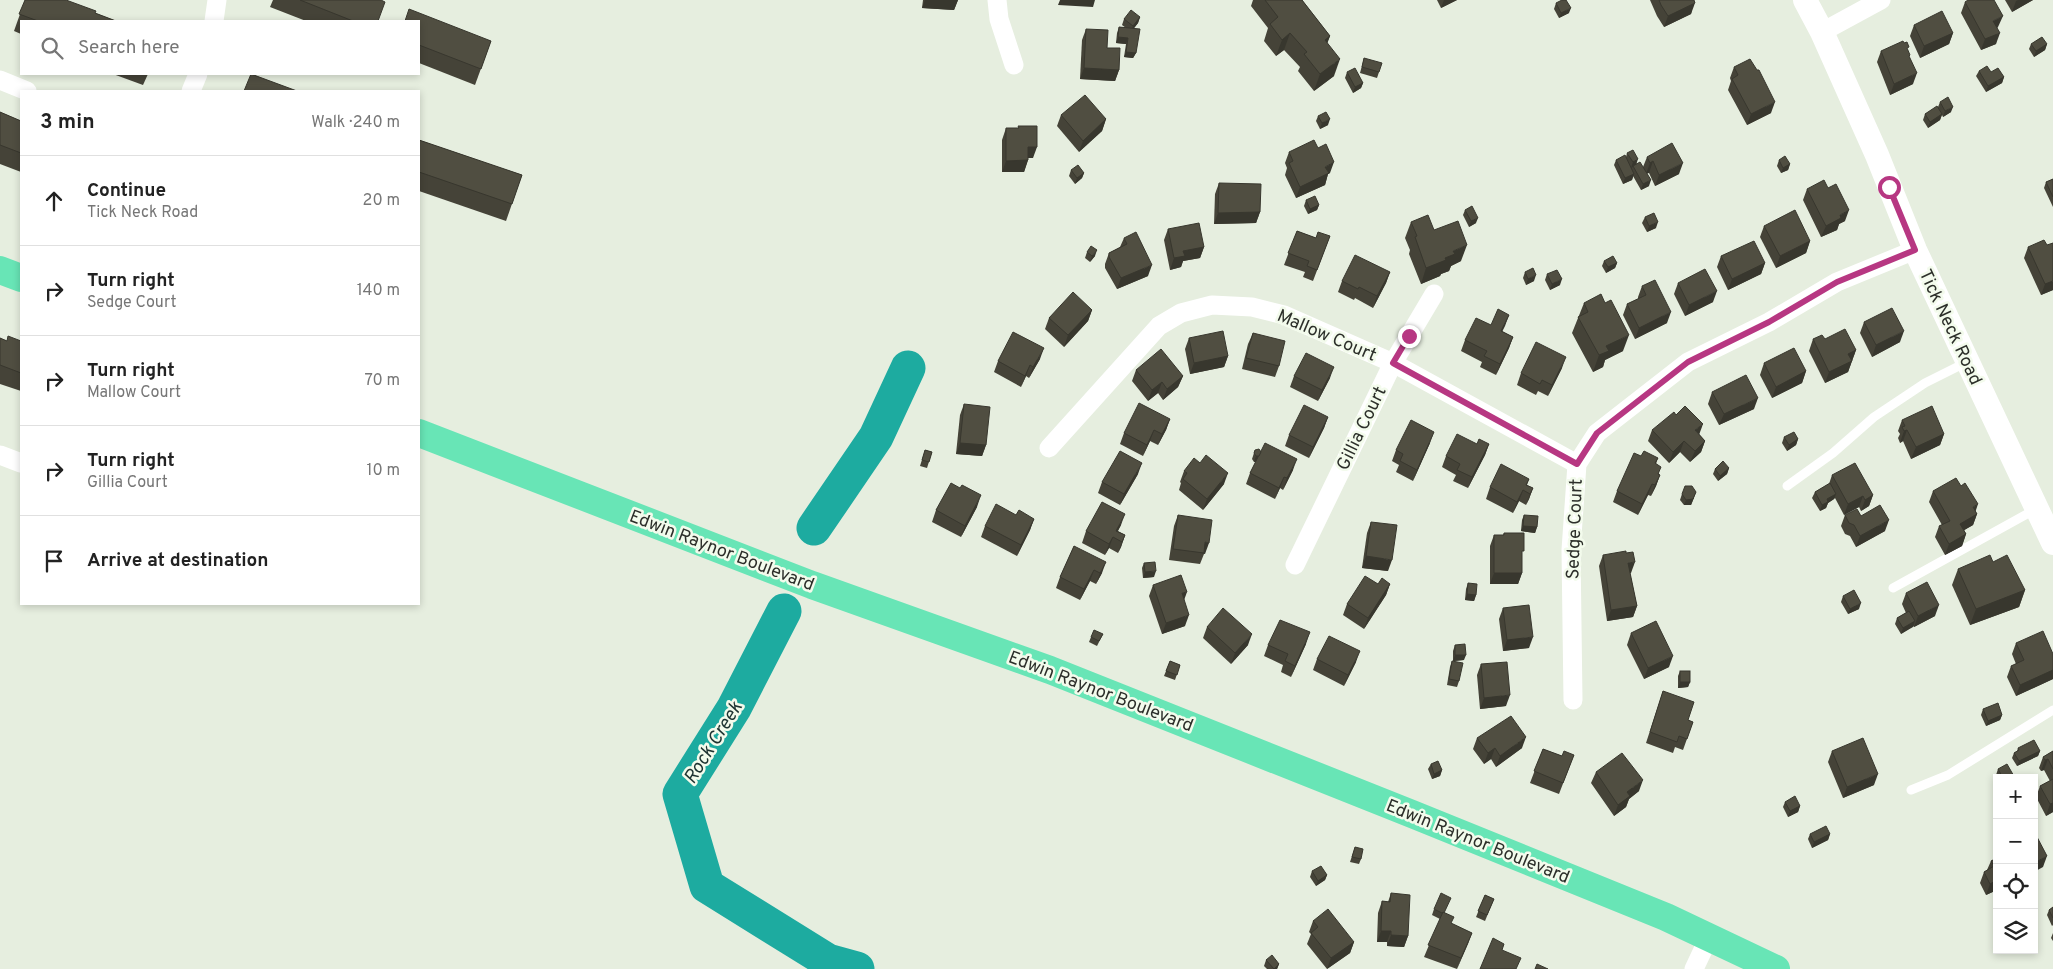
<!DOCTYPE html>
<meta charset="utf-8">
<style>
:root{--surface:#fff;--page:#f2f2f2;--text:#222;--muted:#767676;--line:#e0e0e0}
body{margin:0;font-family:Overpass,sans-serif;background:var(--page);color:var(--text)}
.controls{position:absolute;right:15px;bottom:15px;display:grid;overflow:hidden;border-radius:0px;box-shadow:0 2px 8px #0003}
.controls button{width:45px;height:45px;display:grid;place-items:center;padding:0;border:0;border-bottom:1px solid var(--line);background:var(--surface);color:var(--text);font:25px sans-serif}
.stop{position:absolute;width:15px;height:15px;margin:-11px;border:4px solid #b73782;border-radius:50%;background:#fff}
.stop.end{background:#b73782;border-color:#fff;box-shadow:0 1px 5px #0008}
.list{margin:0;padding:0;list-style:none}
h2{display:flex;justify-content:space-between;align-items:center;height:65px;margin:0;padding:0 20px;font-size:21px}
h2 small{font-size:16px;font-weight:400;color:var(--muted)}
.list li{display:grid;grid-template-columns:32px 1fr auto;gap:15px;align-items:center;box-sizing:border-box;height:90px;padding:0 20px;border-top:1px solid var(--line)}
.list b{display:block;font-size:19px;white-space:nowrap}
.list p{margin:0;font-size:16px;white-space:nowrap;color:var(--muted)}
.list em{font-size:16px;font-style:normal;color:var(--muted)}
.icon{flex:none;width:28px;height:28px;fill:none;stroke:currentColor;stroke-width:2;stroke-linecap:round;stroke-linejoin:round}
.map{position:relative;flex:none;width:2053px;height:969px;overflow:hidden}
.search{position:absolute;background:var(--surface);box-shadow:0 2px 8px #0003;left:20px;top:20px;width:400px;height:55px;display:flex;align-items:center;gap:12px;box-sizing:border-box;padding:0 18px;border-radius:0px;color:var(--muted);font-size:19px}
.panel{position:absolute;background:var(--surface);box-shadow:0 2px 8px #0003;left:20px;top:90px;width:400px;height:515px;border-radius:0px}
.map>svg:first-child{display:block}
</style>
<div class="map">
<svg width="2053" height="969" viewBox="0 0 2053 969">
<rect width="100%" height="100%" fill="#e6eedf"/>
<g fill="none" stroke-linecap="round" stroke-linejoin="round">
<g stroke="#1daba0" stroke-width="35">
<path d="M814 528 876 437 908 368"/>
<path d="M784 611 734 708 680 794 707 886 828 961 857 969"/>
</g>
<g stroke="#fff" stroke-width="9">
<path d="M1787 486 1833 453 1874 417 1925 383 1967 362"/>
<path d="M1893 588 2036 509"/>
<path d="M1911 790 1948 775 2053 710"/>
</g>
<g stroke="#fff" stroke-width="19">
<path d="M997 0 999 19 1014 65"/>
<path d="M214 21 217 0"/>
<path d="M1822 32 1881 0"/>
<path d="M0 80 27 91"/>
<path d="M191 91 198 74"/>
<path d="M1049 448 1159 326 1181 313 1212 305 1252 307 1284 315 1393 363 1577 464"/>
<path d="M0 455 21 463"/>
<path d="M1295 565 1393 363 1434 294"/>
<path d="M1573 700 1571 550 1577 464 1597 433 1688 362 1769 322 1837 282 1915 250"/>
<path d="M1694 969 1709 937"/>
</g>
<path stroke="#fff" stroke-width="24" d="M1805 0 1822 32 1877 155 1915 250 2053 543"/>
<g stroke="#68e5b6" stroke-width="28">
<path d="M0 270 21 278"/>
<path d="M419 433 812 585 1050 670 1412 814 1666 917 1776 969"/>
</g>
</g>
<g fill="#454338">
<path d="M25 0 95 13 116 21H21V34L14 31Z"/>
<path d="M273 0H381L378 21H306L270 7Z"/>
<path d="M923 0H958L954 10 922 8Z"/>
<path d="M1253 0H1302L1330 36 1327 43 1334 76 1314 91 1298 71 1300 67 1284 50 1276 56 1264 41 1268 28 1251 6Z"/>
<path d="M1437 0H1457L1441 8Z"/>
<path d="M1650 0H1694L1691 14 1664 27 1657 16Z"/>
<path d="M2005 0H2033L2012 12Z"/>
<path d="M1965 2 1998 27 1997 28 1996 44 1981 50 1961 13Z"/>
<path d="M1556 3 1569 13 1559 18 1554 9Z"/>
<path d="M1140 17 1138 23 1134 28 1136 53 1133 58 1124 57 1126 44 1116 43 1117 33 1119 27 1126 28 1122 25 1124 19Z"/>
<path d="M419 21 491 41 475 85 419 63Z"/>
<path d="M1914 25 1953 33 1949 44 1920 58 1910 36Z"/>
<path d="M1086 29 1107 48 1119 70 1115 81 1080 79 1082 40Z"/>
<path d="M2031 44H2047L2045 50 2034 57 2029 49Z"/>
<path d="M1881 51H1908L1913 84 1890 95 1877 62Z"/>
<path d="M1364 58 1379 72 1377 78 1360 73Z"/>
<path d="M1734 67 1771 113 1747 125 1728 90 1731 81 1730 78Z"/>
<path d="M1979 71 1991 72 2004 77 2002 83 1986 92 1976 76Z"/>
<path d="M1347 72 1363 83 1361 88 1353 93 1345 78Z"/>
<path d="M113 74H148L143 85Z"/>
<path d="M1940 102 1951 112 1943 117 1942 115 1940 120 1928 128 1923 120 1925 114 1938 107Z"/>
<path d="M0 112 21 121V172L0 164Z"/>
<path d="M1061 115 1106 119 1102 131 1079 152 1057 126Z"/>
<path d="M1318 116 1328 125 1320 129 1316 121Z"/>
<path d="M1018 126 1033 158H1028V160L1024 172H1002V140L1006 128H1018Z"/>
<path d="M419 140 522 175 506 221 419 191Z"/>
<path d="M1289 152 1330 173 1328 174 1325 185 1296 198 1285 175 1287 168 1285 163Z"/>
<path d="M1627 153 1637 164 1643 167 1647 157 1679 174 1655 186 1649 173H1647L1649 186 1641 190 1633 176 1632 180 1623 184 1614 165 1616 160 1626 157Z"/>
<path d="M1779 160 1790 164 1788 170 1781 173 1777 166Z"/>
<path d="M1071 170 1084 173 1082 178 1075 184 1069 176Z"/>
<path d="M2053 179V207L2044 188 2046 182Z"/>
<path d="M1219 183 1260 212 1256 223 1214 224 1215 194Z"/>
<path d="M1807 189 1845 221 1839 224 1837 230 1821 237 1803 200Z"/>
<path d="M1306 200 1319 205 1317 210 1308 214 1304 206Z"/>
<path d="M1465 210 1476 223 1469 227 1463 215Z"/>
<path d="M1645 217 1656 228 1647 232 1642 223Z"/>
<path d="M1411 222 1434 230 1461 261 1451 266 1449 271 1441 274 1440 276 1421 284 1409 254 1410 250 1405 238Z"/>
<path d="M1764 226 1810 241 1806 253 1776 268 1760 237Z"/>
<path d="M1168 229 1204 247 1200 258 1183 261 1181 267 1170 270 1164 240Z"/>
<path d="M1297 231 1316 238 1330 236 1313 281 1303 277 1305 272 1284 265Z"/>
<path d="M1124 238 1148 276 1117 289 1105 268V264L1109 253 1120 247Z"/>
<path d="M2047 245 2053 290 2041 295 2024 258 2028 247Z"/>
<path d="M1087 252 1095 256 1090 262 1085 258Z"/>
<path d="M1721 256 1765 263 1761 274 1728 290 1717 267Z"/>
<path d="M1604 261 1617 263 1615 268 1606 273 1602 266Z"/>
<path d="M1390 272 1386 283 1373 308 1355 298 1354 300 1338 292 1342 281Z"/>
<path d="M1525 272 1534 281 1526 285 1523 278Z"/>
<path d="M1547 274 1560 285 1550 290 1545 280Z"/>
<path d="M1678 283 1713 302 1685 316 1674 294Z"/>
<path d="M1642 286 1667 323 1635 339 1623 315 1627 304 1638 299V297Z"/>
<path d="M1584 303H1605L1623 351 1605 360 1603 367 1593 372 1572 333Z"/>
<path d="M1092 310 1088 321 1064 347 1045 329 1049 318Z"/>
<path d="M1509 315 1502 331 1513 337 1509 348 1496 375 1480 367 1482 362 1461 351 1465 340Z"/>
<path d="M1864 322 1900 342 1872 357 1860 333Z"/>
<path d="M1253 333 1279 366 1275 377 1242 369 1248 344Z"/>
<path d="M0 338 7 341H21V391L0 384Z"/>
<path d="M1189 338 1228 356 1224 367 1190 374 1185 349Z"/>
<path d="M1813 339 1856 350 1848 372 1825 383 1809 351Z"/>
<path d="M1040 359 1029 378 1026 376 1021 387 994 372 998 361Z"/>
<path d="M1764 363 1806 371 1802 383 1772 398 1760 375Z"/>
<path d="M1562 368 1548 396 1538 391 1536 395 1517 385 1521 373Z"/>
<path d="M1136 370 1183 376 1178 387 1163 400 1158 393 1148 401 1132 381Z"/>
<path d="M1294 376 1330 378 1318 401 1290 387Z"/>
<path d="M1712 392 1754 409 1719 425 1708 404Z"/>
<path d="M964 404 986 445 982 456 956 454 960 415Z"/>
<path d="M1328 417 1324 428 1309 458 1285 446 1289 435Z"/>
<path d="M1170 419 1166 430 1158 445 1150 441 1143 456 1120 444 1124 433Z"/>
<path d="M1902 420 1944 434 1940 445 1911 459 1903 441 1900 443 1898 438 1900 434 1898 431Z"/>
<path d="M1652 430 1699 434 1705 441 1701 452 1690 462 1680 452 1669 463 1648 441Z"/>
<path d="M1784 437 1798 439 1796 445 1787 451 1782 443Z"/>
<path d="M1430 443 1413 481 1396 472 1399 465 1392 461 1396 450Z"/>
<path d="M1477 444H1489L1485 455 1468 488 1453 481 1456 475 1442 467 1446 456Z"/>
<path d="M925 450 932 452 927 468 920 466Z"/>
<path d="M1255 450 1261 452 1293 470 1283 490 1280 488 1275 499 1246 484 1250 473 1256 462H1254L1252 459Z"/>
<path d="M1641 456 1658 458 1656 464 1659 474 1660 475 1656 486 1651 496 1648 495 1638 515 1613 502 1617 491Z"/>
<path d="M1729 468 1727 474 1718 481 1713 474 1715 469Z"/>
<path d="M1184 471 1224 484 1203 510 1179 490 1181 483 1180 482Z"/>
<path d="M1138 474 1120 505 1098 493 1102 482Z"/>
<path d="M1832 475 1873 495 1869 506 1861 511 1859 507 1844 515 1835 498 1834 499 1828 503 1826 508 1820 511 1812 498 1815 492 1829 484Z"/>
<path d="M1529 479 1527 485 1533 488 1529 499 1526 505 1519 501 1513 513 1486 499 1490 487Z"/>
<path d="M960 488 977 507 961 537 932 522 936 510Z"/>
<path d="M1933 491 1975 511 1977 514 1973 525 1964 530 1966 534 1962 546 1945 555 1935 537 1939 526 1942 525 1929 502Z"/>
<path d="M1682 494 1694 498 1691 505H1684L1680 500Z"/>
<path d="M1016 515 1034 519 1030 530 1017 556 981 537 985 526Z"/>
<path d="M1178 515 1205 554H1204L1200 564 1169 560 1174 526Z"/>
<path d="M1524 515 1537 527 1535 533 1521 531 1522 520Z"/>
<path d="M1845 515 1861 516 1885 531 1856 547 1850 536 1845 534 1841 526Z"/>
<path d="M1371 522 1388 571 1362 568 1367 533Z"/>
<path d="M1121 525 1118 531 1125 535 1121 547 1118 553 1109 548 1105 555 1082 543 1086 531Z"/>
<path d="M1504 533 1522 557V573L1518 584H1490V546L1494 535H1503Z"/>
<path d="M1074 546 1102 573 1096 584 1090 581 1080 600 1056 588 1060 577Z"/>
<path d="M1603 555 1631 573H1630L1637 606 1633 617 1607 621 1599 566Z"/>
<path d="M1993 562 2025 590 2019 607 1970 625 1952 585 1958 569Z"/>
<path d="M1144 563 1154 577 1143 578 1142 568Z"/>
<path d="M1468 583 1476 595 1474 601 1465 600 1466 589Z"/>
<path d="M1378 584H1390L1386 595 1364 629 1343 615 1347 604Z"/>
<path d="M1153 585 1184 600 1185 626 1162 634 1149 596Z"/>
<path d="M1906 593 1935 616 1914 627 1913 626 1901 634 1895 624 1897 618 1906 613 1902 604Z"/>
<path d="M1843 596 1859 609 1848 614 1841 602Z"/>
<path d="M1503 608 1529 648 1503 651 1499 619Z"/>
<path d="M1207 627 1248 645 1231 664 1203 638Z"/>
<path d="M1631 633 1669 667 1644 679 1627 645Z"/>
<path d="M1103 634 1097 646 1089 642 1091 637Z"/>
<path d="M2016 643 2053 654V679L2016 696 2007 677 2011 666 2016 664 2012 654Z"/>
<path d="M1306 644 1291 677 1281 672 1283 665 1264 656 1268 645Z"/>
<path d="M1455 645 1464 660 1453 661V651Z"/>
<path d="M1317 659 1356 662 1344 686 1313 670Z"/>
<path d="M1170 661 1180 665 1175 680 1164 676Z"/>
<path d="M1452 661 1459 681 1457 687 1447 685 1450 667Z"/>
<path d="M1481 664 1506 706 1480 709 1477 675Z"/>
<path d="M1680 671 1690 682 1688 687 1678 688V676Z"/>
<path d="M1663 691 1688 720 1693 722 1683 750 1675 747 1673 753 1646 743Z"/>
<path d="M1983 709 2002 715 2000 720 1986 726 1981 715Z"/>
<path d="M1477 738 1522 748 1496 767 1491 759 1484 764 1473 749Z"/>
<path d="M2018 748 2040 751 2038 756 2017 766 2012 758 2014 753 2017 751Z"/>
<path d="M1543 749 1562 756 1574 755 1559 794 1530 783Z"/>
<path d="M1832 751 1874 785 1843 798 1828 762Z"/>
<path d="M2053 751V812L2046 816 2036 797 2040 786 2050 781 2044 770 2041 771 2039 768 2043 757Z"/>
<path d="M1431 764 1442 770 1440 776 1432 779 1428 769Z"/>
<path d="M1998 769 2015 778H1998L1996 775Z"/>
<path d="M1596 772 1639 791 1629 799 1626 807 1614 816 1591 783Z"/>
<path d="M1785 802 1800 806 1798 812 1788 817 1783 807Z"/>
<path d="M1810 834H1830L1828 840 1812 848 1808 839Z"/>
<path d="M1355 847 1361 859 1359 864 1350 862Z"/>
<path d="M1997 858V890L1986 895 1980 883 1984 872 1987 870 1991 861Z"/>
<path d="M1312 871 1327 875 1325 880 1316 886 1310 877Z"/>
<path d="M1391 893 1408 936 1404 947 1387 946V942H1377L1378 913 1382 901 1388 902Z"/>
<path d="M1485 895 1494 899 1485 921 1476 917Z"/>
<path d="M2053 907V925L2052 926 2047 915 2049 910Z"/>
<path d="M1434 909 1445 913 1452 924 1472 933 1457 969 1424 957 1440 919 1432 915Z"/>
<path d="M1313 921 1354 942 1350 953 1327 969 1307 944 1311 934 1309 932Z"/>
<path d="M2053 933V941L2051 938Z"/>
<path d="M1266 960 1279 964 1277 969H1267L1264 966Z"/>
</g>
<g fill="#38372e">
<path d="M925 0H958L954 10 922 8Z"/>
<path d="M1060 0H1095L1093 7 1058 5Z"/>
<path d="M1444 0H1457L1441 8Z"/>
<path d="M2018 0H2033L2012 12 2016 1Z"/>
<path d="M1695 3 1691 14 1664 27 1668 16Z"/>
<path d="M1571 8 1569 13 1559 18 1561 13Z"/>
<path d="M2003 16 1998 27 1989 32 1993 21Z"/>
<path d="M1140 17 1138 23 1131 32 1133 26Z"/>
<path d="M1290 33 1284 50 1276 56 1282 40Z"/>
<path d="M1953 33 1949 44 1920 58 1924 46Z"/>
<path d="M2000 33 1996 44 1981 50 1985 39Z"/>
<path d="M1330 36 1324 52 1325 40Z"/>
<path d="M1118 37 1128 38 1126 44 1116 43Z"/>
<path d="M2047 44 2045 50 2034 57 2036 51Z"/>
<path d="M1126 52 1136 53 1133 58 1124 57Z"/>
<path d="M1340 59 1334 76 1314 91 1320 74Z"/>
<path d="M1084 68 1119 70 1115 81 1080 79Z"/>
<path d="M1917 73 1913 84 1890 95 1894 84Z"/>
<path d="M2004 77 2002 83 1986 92 1988 86Z"/>
<path d="M1363 83 1361 88 1353 93 1355 87Z"/>
<path d="M1775 102 1771 113 1747 125 1751 114Z"/>
<path d="M1953 107 1951 112 1943 117 1945 111Z"/>
<path d="M1942 114 1940 120 1928 128 1930 122Z"/>
<path d="M1106 119 1102 131 1079 152 1083 141Z"/>
<path d="M1330 119 1328 125 1320 129 1322 123Z"/>
<path d="M1028 147H1037L1033 158H1024Z"/>
<path d="M1638 159 1636 165 1631 168 1633 162Z"/>
<path d="M1028 160 1024 172H1002L1006 161Z"/>
<path d="M1653 161 1649 173 1646 174 1650 163Z"/>
<path d="M1334 162 1330 173 1328 174 1325 185 1296 198 1300 187 1325 167Z"/>
<path d="M1683 163 1679 174 1655 186 1659 175Z"/>
<path d="M1790 164 1788 170 1781 173 1783 168Z"/>
<path d="M1084 173 1082 178 1075 184 1077 178Z"/>
<path d="M1634 174 1632 180 1623 184 1625 178Z"/>
<path d="M1651 180 1649 186 1641 190 1643 184Z"/>
<path d="M1319 205 1317 210 1308 214 1310 209Z"/>
<path d="M1849 210 1845 221 1839 224 1837 230 1821 237 1826 226 1840 215Z"/>
<path d="M1260 212 1256 223 1214 224 1218 213Z"/>
<path d="M1478 218 1476 223 1469 227 1471 221Z"/>
<path d="M1658 222 1656 228 1647 232 1649 226Z"/>
<path d="M1810 241 1806 253 1776 268 1780 256Z"/>
<path d="M1467 245 1461 261 1451 266 1449 271 1441 274 1440 276 1421 284 1426 268 1445 258 1453 251Z"/>
<path d="M1204 247 1200 258 1183 261 1181 267 1170 270 1174 258 1183 251Z"/>
<path d="M1097 250 1095 256 1090 262 1092 256Z"/>
<path d="M1617 263 1615 268 1606 273 1608 267Z"/>
<path d="M1765 263 1761 274 1728 290 1732 279Z"/>
<path d="M1152 265 1148 276 1117 289 1121 278Z"/>
<path d="M1390 272 1386 283 1373 308 1377 296Z"/>
<path d="M1536 275 1534 281 1526 285 1528 279Z"/>
<path d="M1562 279 1560 285 1550 290 1552 284Z"/>
<path d="M2053 281V290L2041 295 2045 284Z"/>
<path d="M1717 291 1713 302 1685 316 1689 305Z"/>
<path d="M1092 310 1088 321 1064 347 1068 335Z"/>
<path d="M1671 312 1667 323 1635 339 1639 328Z"/>
<path d="M1509 315 1505 326 1497 342 1501 331Z"/>
<path d="M1904 331 1900 342 1872 357 1876 345Z"/>
<path d="M1629 335 1623 351 1605 360 1603 367 1593 372 1599 355 1606 346Z"/>
<path d="M1513 337 1509 348 1496 375 1500 364Z"/>
<path d="M1044 348 1040 359 1029 378 1033 367Z"/>
<path d="M1856 350 1848 372 1825 383 1829 372 1848 354Z"/>
<path d="M1228 356 1224 367 1190 374 1194 363Z"/>
<path d="M1566 357 1562 368 1548 396 1552 385Z"/>
<path d="M1030 365 1026 376 1021 387 1025 376Z"/>
<path d="M1334 367 1330 378 1318 401 1322 390Z"/>
<path d="M1806 371 1802 383 1772 398 1776 387Z"/>
<path d="M1183 376 1178 387 1163 400 1167 389Z"/>
<path d="M1162 382 1158 393 1148 401 1152 390Z"/>
<path d="M1758 398 1754 409 1719 425 1724 414Z"/>
<path d="M1328 417 1324 428 1309 458 1313 447Z"/>
<path d="M1170 419 1166 430 1158 445 1162 434Z"/>
<path d="M1703 424 1699 435 1695 430Z"/>
<path d="M1154 430 1150 441 1143 456 1147 445Z"/>
<path d="M1907 430 1903 441 1900 443 1904 431Z"/>
<path d="M1434 432 1430 443 1413 481 1417 470Z"/>
<path d="M1944 434 1940 445 1911 459 1916 447Z"/>
<path d="M1798 439 1796 445 1787 451 1789 445Z"/>
<path d="M1684 441 1680 452 1669 463 1673 452Z"/>
<path d="M1705 441 1701 452 1690 462 1695 451Z"/>
<path d="M960 443 986 445 982 456 956 454Z"/>
<path d="M1489 444 1485 455 1468 488 1472 477Z"/>
<path d="M1256 456H1259L1257 461 1254 462Z"/>
<path d="M1297 459 1293 470 1283 490 1287 478Z"/>
<path d="M1142 463 1138 474 1120 505 1124 494Z"/>
<path d="M1729 468 1727 474 1718 481 1720 476Z"/>
<path d="M1228 473 1224 484 1203 510 1207 499Z"/>
<path d="M1660 475 1656 486 1651 496 1655 485Z"/>
<path d="M1284 477 1280 488 1275 499 1279 488Z"/>
<path d="M1652 484 1648 495 1638 515 1642 504Z"/>
<path d="M1533 488 1529 499 1526 505 1530 494Z"/>
<path d="M1523 490 1519 501 1513 513 1517 502Z"/>
<path d="M1696 492 1691 505H1684L1686 500Z"/>
<path d="M1836 494 1834 499 1828 503 1826 508 1820 511 1822 505 1827 499Z"/>
<path d="M981 495 977 507 961 537 965 526Z"/>
<path d="M1873 495 1869 506 1861 511 1865 500Z"/>
<path d="M1863 496 1859 507 1844 515 1848 504Z"/>
<path d="M1978 504 1974 516 1973 507Z"/>
<path d="M1125 514 1121 525 1114 537 1116 531Z"/>
<path d="M1977 514 1973 525 1956 535 1960 524Z"/>
<path d="M1034 519 1030 530 1017 556 1021 545Z"/>
<path d="M1889 520 1885 531 1856 547 1860 536Z"/>
<path d="M1523 526 1537 527 1535 533 1521 531Z"/>
<path d="M1966 534 1962 546 1945 555 1949 544Z"/>
<path d="M1125 535 1121 547 1118 553 1122 542Z"/>
<path d="M1113 537 1109 548 1105 555 1109 544Z"/>
<path d="M1205 542 1209 543 1205 554 1201 553Z"/>
<path d="M1366 556 1392 560 1388 571 1362 568Z"/>
<path d="M1106 562 1102 573 1096 584 1100 573Z"/>
<path d="M1635 562 1631 573 1624 575 1628 563Z"/>
<path d="M1094 570 1090 581 1080 600 1084 589Z"/>
<path d="M1156 571 1154 577 1143 578 1145 572Z"/>
<path d="M1494 573H1522L1518 584H1490Z"/>
<path d="M1390 584 1386 595 1364 629 1368 618Z"/>
<path d="M2025 590 2019 607 1970 625 1976 609Z"/>
<path d="M1187 592 1183 603 1182 593Z"/>
<path d="M1467 594 1476 595 1474 601 1465 600Z"/>
<path d="M1861 603 1859 609 1848 614 1850 609Z"/>
<path d="M1939 605 1935 616 1914 627 1918 616Z"/>
<path d="M1637 606 1633 617 1607 621 1611 610Z"/>
<path d="M1189 615 1185 626 1162 634 1166 623Z"/>
<path d="M1915 621 1913 627 1901 634 1903 628Z"/>
<path d="M1310 632 1306 644 1291 677 1295 666Z"/>
<path d="M1252 634 1248 645 1231 664 1235 653Z"/>
<path d="M1533 637 1529 648 1503 651 1507 640Z"/>
<path d="M1360 651 1356 662 1344 686 1348 675Z"/>
<path d="M1455 655H1466L1464 660 1453 661Z"/>
<path d="M1673 656 1669 667 1644 679 1648 668Z"/>
<path d="M2053 670V679L2016 696 2020 685Z"/>
<path d="M1680 682H1690L1688 687 1678 688Z"/>
<path d="M1510 695 1506 706 1480 709 1484 698Z"/>
<path d="M2002 715 2000 720 1986 726 1988 721Z"/>
<path d="M1526 737 1522 748 1496 767 1500 756Z"/>
<path d="M1495 748 1491 759 1484 764 1488 753Z"/>
<path d="M2040 751 2038 756 2017 766 2019 761Z"/>
<path d="M2048 759 2044 770 2041 771 2045 760Z"/>
<path d="M1442 770 1440 776 1432 779 1434 774Z"/>
<path d="M1878 774 1874 785 1843 798 1847 787Z"/>
<path d="M1643 780 1639 791 1629 799 1626 807 1614 816 1618 805 1627 792Z"/>
<path d="M2053 803V812L2046 816 2050 804Z"/>
<path d="M1800 806 1798 812 1788 817 1790 811Z"/>
<path d="M1830 834 1828 840 1812 848 1814 842Z"/>
<path d="M2047 856 2043 867 2034 872V863Z"/>
<path d="M1327 875 1325 880 1316 886 1318 881Z"/>
<path d="M1997 880V890L1986 895 1990 884Z"/>
<path d="M1381 931H1391L1387 942H1377Z"/>
<path d="M1472 933 1468 944 1457 969 1461 958Z"/>
<path d="M1391 935 1408 936 1404 947 1387 946Z"/>
<path d="M1354 942 1350 953 1327 969 1331 958Z"/>
<path d="M1279 964 1277 969H1273Z"/>
</g>
<g fill="#504e41" stroke="#38372e">
<path d="M25 0H66L96 11 95 13 116 21H38L19 14Z"/>
<path d="M300 0H381L385 2 378 21H353Z"/>
<path d="M1265 0H1302L1330 36 1325 40 1340 59 1320 74 1304 54 1307 52 1290 33 1282 40 1270 24 1278 17Z"/>
<path d="M1562 0H1566L1571 8 1561 13 1556 3Z"/>
<path d="M1659 0H1694L1695 3 1668 16 1661 5Z"/>
<path d="M1968 0H1994L2003 16 1993 21 2000 33 1985 39 1965 2Z"/>
<path d="M409 9 491 41 481 69 419 45V21H405Z"/>
<path d="M1131 10 1140 17 1133 26 1124 19Z"/>
<path d="M1942 11 1953 33 1924 46 1914 25Z"/>
<path d="M1119 27 1140 29 1136 53 1126 52 1128 38 1118 37Z"/>
<path d="M1086 29 1108 30 1107 48H1120L1119 70 1084 68Z"/>
<path d="M2042 37 2047 44 2036 51 2031 44Z"/>
<path d="M1903 41 1904 43 1907 42 1909 47 1907 48 1910 55 1909 56 1917 73 1894 84 1881 51Z"/>
<path d="M1364 58 1382 63 1379 72 1362 67Z"/>
<path d="M1750 59 1757 70H1759L1775 102 1751 114 1732 79 1738 75 1734 67Z"/>
<path d="M1987 66 1991 72 1998 68 2004 77 1988 86 1979 71Z"/>
<path d="M1355 68 1363 83 1355 87 1347 72Z"/>
<path d="M251 74 297 91H244Z"/>
<path d="M1085 95 1106 119 1083 141 1061 115Z"/>
<path d="M1948 97 1953 107 1945 111 1940 102Z"/>
<path d="M1937 106 1942 114 1930 122 1925 114Z"/>
<path d="M0 112 21 121V153L0 145Z"/>
<path d="M1326 112 1330 119 1322 123 1318 116Z"/>
<path d="M1018 126H1037V147H1028V160L1006 161V128H1019Z"/>
<path d="M419 140 522 175 512 204 419 172Z"/>
<path d="M1314 140 1318 148 1326 144 1334 162 1325 167 1329 173 1300 187 1289 163 1293 161 1289 152Z"/>
<path d="M1672 143 1683 163 1659 175 1653 161 1650 163 1647 157Z"/>
<path d="M1633 150 1638 159 1633 162 1627 153Z"/>
<path d="M1625 155 1634 174 1625 178 1616 160Z"/>
<path d="M1785 156 1790 164 1783 168 1779 160Z"/>
<path d="M1640 162 1651 180 1643 184 1633 166Z"/>
<path d="M1078 165 1084 173 1077 178 1071 170Z"/>
<path d="M2053 179V197L2046 182Z"/>
<path d="M1824 180 1828 188 1836 184 1849 210 1840 215 1841 218 1826 226 1807 189Z"/>
<path d="M1219 183 1261 184 1260 212 1218 213Z"/>
<path d="M1315 196 1319 205 1310 209 1306 200Z"/>
<path d="M1472 206 1478 218 1471 221 1465 210Z"/>
<path d="M1795 210 1810 241 1780 256 1764 226Z"/>
<path d="M1654 213 1658 222 1649 226 1645 217Z"/>
<path d="M1428 215 1434 230 1458 221 1467 245 1453 251 1455 254 1445 258 1446 260 1426 268 1415 237 1417 236 1411 222Z"/>
<path d="M1199 223 1204 247 1183 251 1185 256 1174 258 1168 229Z"/>
<path d="M1297 231 1316 238 1318 232 1330 236 1317 270 1307 266 1309 261 1288 253Z"/>
<path d="M1136 232 1152 265 1121 278 1109 257V253L1127 244 1124 238Z"/>
<path d="M2044 240 2047 245 2053 243V281L2045 284 2028 247Z"/>
<path d="M1754 241 1765 263 1732 279 1721 256Z"/>
<path d="M1091 246 1097 250 1092 256 1087 252Z"/>
<path d="M1355 255 1390 272 1377 296 1359 287 1358 289 1342 281Z"/>
<path d="M1613 256 1617 263 1608 267 1604 261Z"/>
<path d="M1533 268 1536 275 1528 279 1525 272Z"/>
<path d="M1705 269 1717 291 1689 305 1678 283Z"/>
<path d="M1557 270 1562 279 1552 284 1547 274Z"/>
<path d="M1655 280 1671 312 1639 328 1627 304 1646 295 1642 286Z"/>
<path d="M1073 292 1092 310 1068 335 1049 318Z"/>
<path d="M1601 294 1605 303 1611 300 1629 335 1606 346 1609 351 1599 355 1578 317 1588 312 1584 303Z"/>
<path d="M1892 308 1904 331 1876 345 1864 322Z"/>
<path d="M1498 309 1509 315 1501 331 1513 337 1500 364 1484 356 1487 351 1465 340 1476 318 1491 325Z"/>
<path d="M1845 329 1856 350 1848 354 1852 361 1829 372 1813 339 1822 335 1825 339Z"/>
<path d="M1223 331 1228 356 1194 363 1189 338Z"/>
<path d="M1013 332 1044 348 1033 367 1030 365 1025 376 998 361Z"/>
<path d="M1253 333 1285 341 1279 366 1246 358Z"/>
<path d="M8 336 21 341V373L0 365V338L7 341Z"/>
<path d="M1536 342 1566 357 1552 385 1542 380 1540 384 1521 373Z"/>
<path d="M1794 348 1806 371 1776 387 1764 363Z"/>
<path d="M1161 349 1183 376 1167 389 1162 382 1152 390 1136 370Z"/>
<path d="M1306 353 1334 367 1322 390 1294 376Z"/>
<path d="M1746 375 1758 398 1724 414 1712 392Z"/>
<path d="M1139 403 1170 419 1162 434 1154 430 1147 445 1124 433Z"/>
<path d="M964 404 990 407 986 445 960 443Z"/>
<path d="M1304 405 1328 417 1313 447 1289 435Z"/>
<path d="M1685 406 1703 424 1695 430 1705 441 1695 451 1684 441 1673 452 1652 430 1674 412 1676 415Z"/>
<path d="M1932 406 1944 434 1916 447 1907 430 1904 431 1902 427 1905 426 1902 420Z"/>
<path d="M1411 420 1434 432 1417 470 1400 461 1403 454 1396 450Z"/>
<path d="M1794 432 1798 439 1789 445 1784 437Z"/>
<path d="M1457 434 1477 444 1479 439 1489 444 1472 477 1457 470 1460 464 1446 456Z"/>
<path d="M1265 443 1297 459 1287 478 1284 477 1279 488 1250 473Z"/>
<path d="M1259 449 1261 452 1259 456H1256L1254 453 1255 450Z"/>
<path d="M925 450 932 452 929 462 922 460Z"/>
<path d="M1120 451 1142 463 1124 494 1102 482Z"/>
<path d="M1644 451 1658 458 1655 463 1661 467 1658 474 1660 475 1655 485 1652 484 1642 504 1617 491 1634 453 1641 456Z"/>
<path d="M1206 455 1228 473 1207 499 1183 479 1187 473 1184 471 1194 458 1200 463Z"/>
<path d="M1723 461 1729 468 1720 476 1715 469Z"/>
<path d="M1855 463 1873 495 1865 500 1863 496 1848 504 1832 475Z"/>
<path d="M1501 464 1529 479 1526 485 1533 488 1530 494 1523 490 1517 502 1490 487Z"/>
<path d="M1956 478 1961 486 1965 483 1978 504 1973 507 1977 514 1960 524 1966 534 1949 544 1939 526 1950 521 1933 491Z"/>
<path d="M951 483 960 488 962 485 981 495 965 526 936 510Z"/>
<path d="M1830 483 1836 494 1827 499 1828 502 1822 505 1815 492Z"/>
<path d="M1685 486H1692L1696 492 1693 499 1686 500 1682 494Z"/>
<path d="M1102 502 1125 514 1116 531 1125 535 1122 542 1113 537 1109 544 1086 531Z"/>
<path d="M996 504 1016 515 1019 510 1034 519 1021 545 985 526Z"/>
<path d="M1880 505 1889 520 1860 536 1854 525 1849 523 1845 515 1857 509 1861 516Z"/>
<path d="M1178 515 1212 520 1209 543 1205 542 1204 553 1173 549Z"/>
<path d="M1524 515 1538 516 1537 527 1523 526Z"/>
<path d="M1371 522 1397 525 1392 560 1366 556Z"/>
<path d="M1504 533H1524V551H1522V573H1494V535H1504Z"/>
<path d="M1074 546 1106 562 1100 573 1094 570 1084 589 1060 577Z"/>
<path d="M1626 551V553L1633 552 1635 562 1628 563 1637 606 1611 610 1603 555Z"/>
<path d="M1990 555 1993 562 2007 555 2025 590 1976 609 1958 569Z"/>
<path d="M1155 562 1156 571 1145 572 1144 563Z"/>
<path d="M1181 575 1187 592 1182 593 1189 615 1166 623 1153 585Z"/>
<path d="M1365 576 1378 584 1382 578 1390 584 1368 618 1347 604Z"/>
<path d="M1927 582 1939 605 1918 616 1906 593Z"/>
<path d="M1468 583 1477 584 1476 595 1467 594Z"/>
<path d="M1854 590 1861 603 1850 609 1843 596Z"/>
<path d="M1529 605 1533 637 1507 640 1503 608Z"/>
<path d="M1223 608 1252 634 1235 653 1207 627Z"/>
<path d="M1909 611 1915 621 1903 628 1897 618Z"/>
<path d="M1280 620 1310 632 1295 666 1285 661 1288 654 1268 645Z"/>
<path d="M1656 621 1673 656 1648 668 1631 633Z"/>
<path d="M1094 630 1103 634 1099 641 1091 637Z"/>
<path d="M2043 631 2053 654V670L2020 685 2011 666 2024 660 2016 643Z"/>
<path d="M1329 636 1360 651 1348 675 1317 659Z"/>
<path d="M1465 644 1466 655H1455V645Z"/>
<path d="M1170 661 1180 665 1177 675 1166 671Z"/>
<path d="M1452 661 1463 663 1459 681 1449 679Z"/>
<path d="M1507 662 1510 695 1484 698 1481 664Z"/>
<rect x="1680" y="671" width="10" height="11"/>
<path d="M1663 691 1694 702 1688 720 1693 722 1687 739 1679 736 1677 742 1650 732Z"/>
<path d="M1998 703 2002 715 1988 721 1983 709Z"/>
<path d="M1511 716 1526 737 1500 756 1495 748 1488 753 1477 738Z"/>
<path d="M1863 738 1878 774 1847 787 1832 751Z"/>
<path d="M2034 740 2040 751 2019 761 2014 753 2019 750 2018 748Z"/>
<path d="M1543 749 1562 756 1564 751 1574 755 1563 783 1534 771Z"/>
<path d="M2053 751V769L2048 759 2045 760 2043 757Z"/>
<path d="M1622 753 1643 780 1627 792 1630 796 1618 805 1596 772Z"/>
<path d="M1438 761 1442 770 1434 774 1431 764Z"/>
<path d="M2007 764 2015 778H2003L1998 769Z"/>
<path d="M2053 779V803L2050 804 2040 786Z"/>
<path d="M1795 796 1800 806 1790 811 1785 802Z"/>
<path d="M1826 826 1830 834 1814 842 1810 834Z"/>
<path d="M2037 837 2047 856 2034 863V838Z"/>
<path d="M1355 847 1363 849 1361 859 1352 857Z"/>
<path d="M1997 858V880L1990 884 1984 872 1994 866 1991 861Z"/>
<path d="M1321 866 1327 875 1318 881 1312 871Z"/>
<path d="M1391 893 1410 895 1408 936 1391 935V931H1381L1382 901 1390 902Z"/>
<path d="M1441 893 1451 898 1444 913 1443 912 1442 913 1434 909Z"/>
<path d="M1485 895 1494 899 1487 915 1478 911Z"/>
<path d="M2053 907V918L2049 910Z"/>
<path d="M1328 909 1354 942 1331 958 1311 933 1318 927 1313 921Z"/>
<path d="M1443 912 1454 917 1451 923 1472 933 1461 958 1428 945Z"/>
<path d="M1493 938 1504 944 1502 950 1521 958 1516 969H1480Z"/>
<path d="M1272 955 1279 964 1274 969 1266 960Z"/>
<path d="M1537 964 1548 969H1535Z"/>
</g>
<g fill="none" stroke-linecap="round" stroke-linejoin="round">
<path stroke="#b73782" stroke-width="6" d="M1409 336 1393 363 1577 464 1597 433 1688 362 1769 322 1837 282 1915 250 1889 187"/>
</g>
<g text-anchor="middle" stroke-width="5" stroke-linejoin="round" paint-order="stroke">
<g font-size="18" fill="#2c2f2a" stroke="#f3fbec">
<text transform="translate(1951 327) rotate(65)" y="6">Tick Neck Road</text>
<text transform="translate(1327 335) rotate(23)" y="6">Mallow Court</text>
<text transform="translate(1361 428) rotate(-64)" y="6">Gillia Court</text>
<text transform="translate(1574 529) rotate(-88)" y="6">Sedge Court</text>
<text transform="translate(722 550) rotate(21)" y="6">Edwin Raynor Boulevard</text>
<text transform="translate(1101 691) rotate(21)" y="6">Edwin Raynor Boulevard</text>
<text transform="translate(1478 841) rotate(22)" y="6">Edwin Raynor Boulevard</text>
</g>
<g font-size="19" font-style="italic" fill="#1d3331" stroke="#f3fbec">
<text transform="translate(712 742) rotate(-58)" y="7">Rock Creek</text>
</g>
</g>
</svg>
<div class="controls">
<button>+</button>
<button>−</button>
<button><svg class="icon" aria-label="locate" viewBox="0 0 24 24"><circle cx="12" cy="12" r="6"/><path d="M12 2v4M12 18v4M2 12h4M18 12h4"/></svg></button>
<button><svg class="icon" aria-label="layers" viewBox="0 0 24 24"><path d="M12 4l9 5-9 5-9-5zM3 14l9 5 9-5"/></svg></button>
</div>
<div class="stop" style="left:1889px;top:187px"></div>
<div class="stop end" style="left:1409px;top:336px"></div>
<div class="search"><svg class="icon" aria-label="search" viewBox="0 0 24 24"><circle cx="10" cy="10" r="6"/><path d="M15 15l6 6"/></svg>Search here</div>
<section class="panel">
<h2>3 min<small>Walk · 240 m</small></h2>
<ul class="list">
<li><svg class="icon" aria-label="ahead" viewBox="0 0 24 24"><path d="M12 20V5M6 11l6-6 6 6"/></svg><div><b>Continue</b><p>Tick Neck Road</p></div><em>20 m</em></li>
<li><svg class="icon" aria-label="right" viewBox="0 0 24 24"><path d="M7 20v-9h11M14 6l5 5-5 5"/></svg><div><b>Turn right</b><p>Sedge Court</p></div><em>140 m</em></li>
<li><svg class="icon" aria-label="right" viewBox="0 0 24 24"><path d="M7 20v-9h11M14 6l5 5-5 5"/></svg><div><b>Turn right</b><p>Mallow Court</p></div><em>70 m</em></li>
<li><svg class="icon" aria-label="right" viewBox="0 0 24 24"><path d="M7 20v-9h11M14 6l5 5-5 5"/></svg><div><b>Turn right</b><p>Gillia Court</p></div><em>10 m</em></li>
<li><svg class="icon" aria-label="arrive" viewBox="0 0 24 24"><path d="M6 21V4h12l-3 4 3 4H6"/></svg><div><b>Arrive at destination</b></div></li>
</ul>
</section>
</div>
